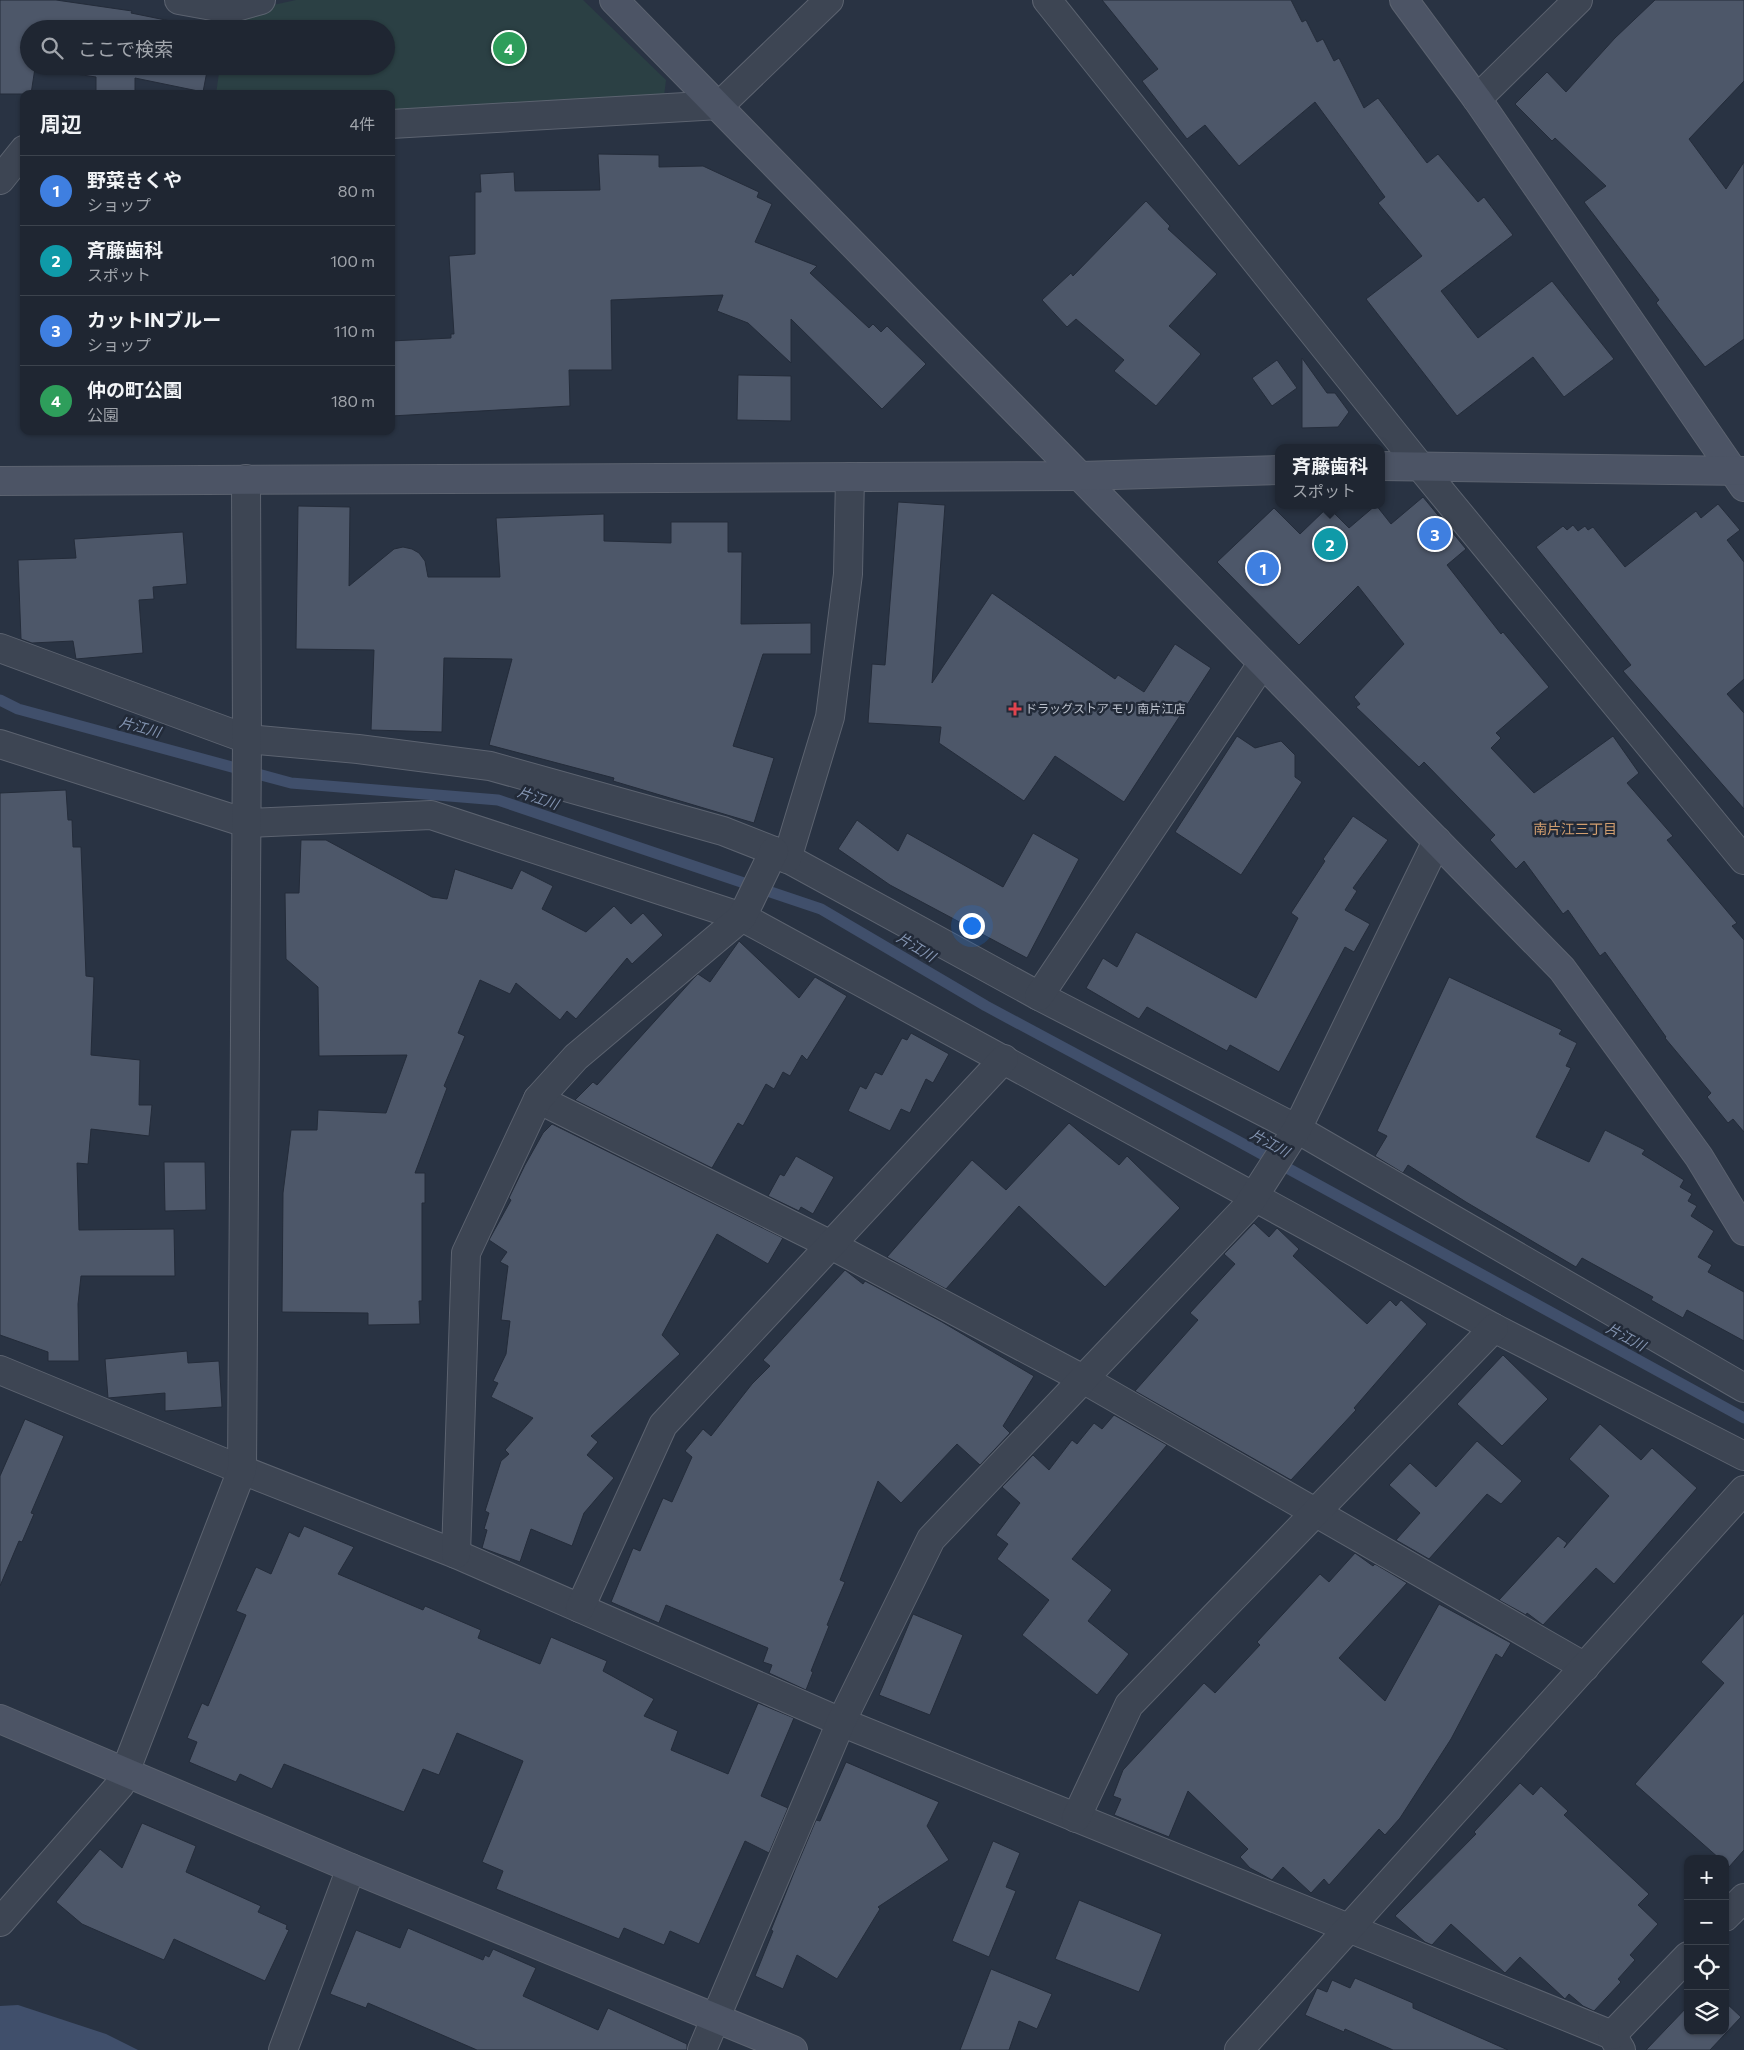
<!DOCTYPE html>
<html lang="ja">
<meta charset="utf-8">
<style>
:root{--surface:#1f2632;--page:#2c323e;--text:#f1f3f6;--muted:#a1a5ac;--line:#3c434d;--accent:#99b7f3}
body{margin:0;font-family:Commissioner,"Noto Sans JP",sans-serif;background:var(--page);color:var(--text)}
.controls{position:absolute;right:15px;bottom:15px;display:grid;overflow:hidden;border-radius:10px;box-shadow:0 1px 4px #0004}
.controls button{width:45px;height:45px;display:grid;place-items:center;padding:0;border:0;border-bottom:1px solid var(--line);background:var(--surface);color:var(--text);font:25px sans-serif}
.you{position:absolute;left:971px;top:925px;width:18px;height:18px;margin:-12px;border:4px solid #fff;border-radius:50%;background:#1a73e8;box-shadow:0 0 0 8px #1a73e833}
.badge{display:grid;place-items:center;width:32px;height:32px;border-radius:50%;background:var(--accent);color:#fff;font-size:16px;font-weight:700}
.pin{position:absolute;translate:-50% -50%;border:2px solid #fff;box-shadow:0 1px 5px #0006}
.popup{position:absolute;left:1275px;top:444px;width:110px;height:65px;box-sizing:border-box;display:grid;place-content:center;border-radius:10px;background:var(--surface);filter:drop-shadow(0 1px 4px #0005);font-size:16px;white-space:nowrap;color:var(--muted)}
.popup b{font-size:19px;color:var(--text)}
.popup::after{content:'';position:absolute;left:50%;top:100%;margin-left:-10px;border:10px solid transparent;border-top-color:var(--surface)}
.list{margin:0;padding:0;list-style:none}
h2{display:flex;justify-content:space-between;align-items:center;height:65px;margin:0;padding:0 20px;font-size:21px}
h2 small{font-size:16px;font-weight:400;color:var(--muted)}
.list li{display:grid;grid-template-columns:32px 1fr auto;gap:15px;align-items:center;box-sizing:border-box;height:70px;padding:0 20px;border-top:1px solid var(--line)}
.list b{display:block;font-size:19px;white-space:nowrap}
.list p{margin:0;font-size:16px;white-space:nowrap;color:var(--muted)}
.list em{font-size:16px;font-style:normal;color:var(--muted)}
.icon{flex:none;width:28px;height:28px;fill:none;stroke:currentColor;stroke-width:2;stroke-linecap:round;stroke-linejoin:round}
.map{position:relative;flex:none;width:1744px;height:2050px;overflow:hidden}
.search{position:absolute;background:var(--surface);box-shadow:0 1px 4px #0004;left:20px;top:20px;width:375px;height:55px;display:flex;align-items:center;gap:12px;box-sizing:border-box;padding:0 18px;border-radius:28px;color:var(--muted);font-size:19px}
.panel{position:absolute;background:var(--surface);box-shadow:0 1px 4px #0004;left:20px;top:90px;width:375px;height:345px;border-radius:10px}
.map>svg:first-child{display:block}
</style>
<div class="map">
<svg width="1744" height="2050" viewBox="0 0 1744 2050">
<rect width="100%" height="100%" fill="#293343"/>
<path fill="#2b4044" d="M296 0H583L666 80 664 96 391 110V94H216L220 66H386V29H226L228 15Z"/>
<path fill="#404f6b" d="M18 2005 106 2034 138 2050H0V2006Z"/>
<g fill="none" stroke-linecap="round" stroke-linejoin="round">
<path stroke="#404f6b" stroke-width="11" d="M0 700 18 709 291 783 498 800 821 909 986 1006 1236 1140 1744 1418"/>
</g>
<g fill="#4d5769" stroke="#242c3a">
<path d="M0 0H56L132 11 131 13 210 29H29V66H208L203 92 135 78V94H96V77L35 68 31 94H0Z"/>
<path d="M1102 0H1291L1302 22 1306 20 1317 42 1323 39 1334 61 1339 58 1364 108 1378 98 1427 163 1438 154 1478 202 1484 197 1513 235 1441 291 1478 338 1552 281 1614 359 1564 397 1533 357 1457 416 1366 299 1422 256 1378 203 1385 197 1315 102 1239 166 1205 125 1187 139 1142 81 1158 69Z"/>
<path d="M1655 0H1744V81L1689 139 1726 189 1744 162V339L1705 367 1656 303 1659 300 1584 202 1606 186 1555 138 1552 141 1515 104 1547 72 1566 92 1615 38Z"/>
<path d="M598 154 659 155V167L703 166 759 192 757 197 772 204 755 242 817 266 810 273 869 328 873 324 881 332 887 326 926 364 882 409 791 319V363L748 323 717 311 723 295 611 300 612 370H569L570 406 391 416V341L451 338V334H454L449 256 475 254V192H481L480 174 514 172 515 191 600 190Z"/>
<path d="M1146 201 1170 226 1168 229 1217 274 1169 326 1201 354 1156 406 1114 371 1124 360 1076 319 1067 327 1042 300 1071 273 1073 276Z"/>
<path d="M1302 358 1327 393H1335L1349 412 1338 427 1302 428Z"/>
<path d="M1277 360 1297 388 1272 406 1252 378Z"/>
<path d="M738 375 791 376V421L737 420Z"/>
<path d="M1423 497 1466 549 1447 565 1501 634 1503 632 1549 687 1496 733 1501 738 1491 748 1534 793 1613 736 1639 773 1627 783 1673 836 1667 840 1737 923 1732 926 1744 940V1132L1733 1119 1728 1123 1707 1097 1711 1093 1665 1038 1666 1037 1605 952 1600 956 1568 910 1563 914 1524 861 1516 869 1490 840 1495 835 1424 762 1419 767 1356 707 1360 704 1354 697 1404 644 1358 586 1299 645 1217 562 1274 508 1300 534 1328 507 1349 528 1376 505 1391 524Z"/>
<path d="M898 502 945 505 932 683 992 593 1115 679 1118 675 1144 692 1175 644 1211 668 1124 802 1055 756 1024 801 939 743 941 727 868 723 872 664 885 665Z"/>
<path d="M1718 504 1740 530 1727 540 1744 562V679L1727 694 1744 713V809L1623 671 1631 665 1536 547 1563 526 1567 530 1573 525 1578 531 1585 526 1588 530 1593 527 1625 567 1696 511 1701 518Z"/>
<path d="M298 506 350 507 349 586 394 549 403 547 412 549 419 553 425 561 428 577H500L496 518 604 514V541L671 543V522H728V552H742L741 624 811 623V654H763L733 746 774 758 754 823 613 781 614 778 489 745 512 659 444 658 442 732 371 730 374 650 296 649Z"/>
<path d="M183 532 187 584 153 587 154 599 139 600 143 653 76 659 73 641 32 643 21 639 18 560 76 558 74 539Z"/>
<path d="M1237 736 1255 748 1281 741 1295 755V777L1302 782 1241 875 1175 832Z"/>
<path d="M66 790 68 820H72L73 847H81L86 976 94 977 91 1055 140 1060 139 1105H152L149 1136 91 1129 88 1164 77 1163 79 1230 174 1229 175 1276H81L78 1304 79 1361H48V1352L0 1335V793Z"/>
<path d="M1353 816 1388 840 1353 888 1357 891 1345 910 1370 924 1354 952 1345 947 1279 1072 1230 1045 1227 1051 1147 1007 1139 1019 1086 988 1103 958 1117 967 1136 932 1256 998 1298 918 1291 913 1325 861 1323 859Z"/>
<path d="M857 820 898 851 907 833 1003 887 1033 833 1079 859 1027 958 890 885 838 849Z"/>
<path d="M301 840H326L432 897 447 899 455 869 512 889 521 870 553 886 542 909 586 932 614 906 631 924 643 913 663 935 632 964 627 958 576 1019 567 1011 560 1020 516 983 510 994 480 980 458 1033 465 1036 444 1086 447 1088 415 1173H425V1203H422V1301H419L420 1324 368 1325V1313L282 1312 283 1193 291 1130H317L318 1110 386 1113 407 1055 319 1056 318 987 286 959 285 893H299Z"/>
<path d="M739 941 799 998 815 977 847 996 807 1060 802 1055 790 1076 783 1072 774 1089 766 1084 743 1126 738 1123 712 1168 575 1100 593 1082 597 1085 693 979 698 974 710 982Z"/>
<path d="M1449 977 1562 1030 1559 1034 1577 1043 1566 1066 1571 1068 1536 1137 1589 1162 1605 1130 1645 1150 1642 1154 1684 1180 1680 1187 1692 1194 1688 1201 1697 1206 1691 1216 1714 1231 1698 1257 1712 1265 1708 1272 1744 1292V1341L1687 1310 1683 1318 1651 1300 1653 1297 1582 1258 1576 1267 1466 1202 1408 1165 1403 1173 1375 1156 1387 1136 1377 1131Z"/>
<path d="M911 1033 949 1054 933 1083 926 1079 910 1113 901 1109 890 1131 848 1111 860 1086 866 1089 875 1072 882 1075 902 1038 907 1040Z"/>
<path d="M1069 1123 1119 1165 1127 1156 1180 1208 1105 1287 1019 1206 946 1289 887 1257 972 1160 1006 1190Z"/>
<path d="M552 1124 783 1238 768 1264 717 1234 662 1335 680 1354 591 1436 598 1442 587 1455 614 1478 584 1513 572 1546 531 1529 520 1562 482 1548 487 1530 484 1529 489 1513 485 1511 501 1461 509 1454 505 1450 533 1418 491 1397 498 1383 493 1381 506 1354 510 1321 501 1320 508 1266 500 1262 507 1252 489 1240 511 1200 509 1198 525 1165 543 1133Z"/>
<path d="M796 1156 834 1177 813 1214 801 1207 799 1211 768 1196 780 1174 784 1176Z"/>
<path d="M164 1162H205L206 1210 165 1211Z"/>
<path d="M1254 1223 1269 1237 1277 1228 1299 1249 1293 1256 1367 1324 1390 1300 1396 1306 1401 1300 1427 1324 1354 1408 1356 1410 1291 1480 1135 1391 1198 1320 1190 1313 1235 1264 1224 1254Z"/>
<path d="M845 1270 863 1284 865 1281 942 1322 1034 1376 1003 1426 1010 1433 980 1465 957 1444 901 1503 878 1481 840 1580 845 1582 827 1625 829 1626 811 1671 813 1672 806 1690 769 1673 772 1665 763 1662 768 1648 666 1605 659 1623 611 1602 633 1548 640 1551 663 1498 672 1502 692 1457 685 1451 703 1429 711 1436 752 1384 770 1366 763 1360Z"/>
<path d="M187 1351 188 1363 219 1361 222 1407 165 1411V1393L108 1398 105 1359Z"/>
<path d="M1503 1355 1548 1399 1502 1446 1457 1404Z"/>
<path d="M1114 1415 1167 1445 1072 1559 1112 1590 1088 1621 1129 1654 1097 1695 1022 1635 1049 1600 997 1559 1008 1544 996 1535 1020 1503 1002 1487 1033 1455 1049 1470 1072 1440 1077 1444 1094 1423 1102 1429Z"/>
<path d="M25 1419 64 1436 31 1513 34 1514 22 1542 19 1541 0 1586V1476Z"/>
<path d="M1600 1424 1641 1460 1652 1448 1697 1488 1614 1584 1596 1568 1543 1625 1527 1613 1526 1615 1499 1600 1558 1536 1567 1543 1564 1548 1609 1496 1569 1459Z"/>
<path d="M1477 1441 1522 1481 1501 1504 1487 1494 1429 1559 1396 1540 1420 1513 1389 1485 1410 1463 1436 1487Z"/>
<path d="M304 1526 354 1547 338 1574 423 1610 425 1606 481 1630 478 1638 540 1664 551 1637 607 1661 603 1671 654 1699 644 1716 678 1731 671 1750 728 1774 758 1703 794 1718 761 1796 788 1808 769 1853 745 1841 699 1944 670 1931 664 1945 624 1928 619 1939 496 1889 503 1871 482 1862 523 1761 457 1733 439 1775 423 1769 404 1812 284 1764 272 1789 240 1774 236 1782 189 1762 197 1742 187 1738 202 1703 208 1706 246 1615 236 1611 256 1567 271 1574 289 1532 299 1537Z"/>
<path d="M1355 1553 1373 1566 1375 1564 1407 1583 1339 1658 1385 1701 1439 1604 1511 1643 1502 1658 1496 1654 1451 1739 1400 1818 1385 1835 1379 1829 1329 1885 1324 1879 1311 1893 1283 1867 1272 1880 1250 1868 1240 1857 1248 1849 1188 1791 1169 1837 1114 1815 1121 1799 1113 1796 1123 1770 1204 1683 1215 1693 1260 1645 1257 1642 1320 1574 1329 1582Z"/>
<path d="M1744 1613V1850L1729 1867 1725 1864V1859H1720L1635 1784 1724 1683 1701 1662Z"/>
<path d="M913 1614 963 1635 930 1715 879 1695Z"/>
<path d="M846 1762 939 1802 927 1826 949 1860 878 1907 880 1909 837 1979 797 1955 783 1989 755 1976 773 1931 771 1930 795 1870 816 1820 820 1821Z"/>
<path d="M1520 1783 1533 1795 1541 1786 1568 1811 1564 1815 1649 1894 1638 1905 1658 1924 1630 1955 1635 1960 1618 1979 1621 1982 1594 2011 1583 2006 1569 1994 1565 1999 1520 1957 1505 1973 1451 1924 1432 1945 1425 1942 1395 1916 1476 1834 1474 1832Z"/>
<path d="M142 1823 196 1846 186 1872 261 1906 258 1912 287 1925 286 1929 289 1930 265 1981 174 1939 164 1960 82 1924 56 1902 100 1849 122 1868Z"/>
<path d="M993 1841 1020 1853 1006 1887 1016 1891 989 1957 952 1941Z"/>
<path d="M1079 1900 1162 1934 1139 1992 1055 1959Z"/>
<path d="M408 1928 483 1960 485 1955 489 1957 493 1949 536 1968 523 1996 598 2030 608 2008 687 2044V2050H477L368 2003 366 2008 330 1994 356 1930 400 1948Z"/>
<path d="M991 1969 1052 1994 1037 2029 1019 2021 1009 2050H960Z"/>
<path d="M1355 1978 1413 2003V2008L1508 2050H1393L1345 2029 1344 2032 1305 2015 1317 1988 1327 1992 1332 1980 1350 1988Z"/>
<path d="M1725 2002 1741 2017 1710 2050H1646L1688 2006V2031H1725Z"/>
</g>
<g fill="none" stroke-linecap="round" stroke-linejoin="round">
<defs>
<g id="street">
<path d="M179 0 229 9 261 0"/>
<path d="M1047 0 1419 465 1744 860"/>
<path d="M1477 99 1578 0"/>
<path d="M391 124 720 105 829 0"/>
<path d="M0 180 24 150"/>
<path d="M0 648 247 739 358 749 490 766 723 831 774 851 1039 996 1297 1129 1744 1388"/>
<path d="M0 744 246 823 431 815 742 917 1494 1328 1744 1456"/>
<path d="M787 859 830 717 848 574 850 477"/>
<path d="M1039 996 1262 664"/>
<path d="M538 1099 831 1245 1083 1379 1585 1667"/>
<path d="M0 1370 242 1470 456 1554 841 1722 1612 2035 1621 2050"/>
<path d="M456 1554 466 1253 538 1099 576 1057 742 917 774 851"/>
<path d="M580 1608 663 1425 1004 1059"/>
<path d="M1076 1818 1129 1705 1494 1328"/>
<path d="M1725 1917 1744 1898"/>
<path d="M0 1922 120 1785 242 1470 247 739 246 479"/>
<path d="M1612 2035 1688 1956"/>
<path d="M283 2050 351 1868"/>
<path d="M702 2050 841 1722 931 1539 1247 1207 1297 1129 1437 841"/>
<path d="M1239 2050 1744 1490"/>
</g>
<g id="secondary">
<path d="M614 0 1562 969 1699 1157 1744 1231"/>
<path d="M1404 0 1477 99 1744 487"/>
<path d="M1381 466 1744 471"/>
<path d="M0 481 1081 476 1279 470"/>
<path d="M0 1719 351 1868 793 2050"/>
</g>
</defs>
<use href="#street" stroke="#5c6370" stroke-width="30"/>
<use href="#secondary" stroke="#5c6370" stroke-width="30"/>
<use href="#street" stroke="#3d4553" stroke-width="28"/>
<use href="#secondary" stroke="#4c5465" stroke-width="28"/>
</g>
<path fill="#e0444e" stroke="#222a38" stroke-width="2" d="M1012.5 701.5h5v5h5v5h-5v5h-5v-5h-5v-5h5z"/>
<g text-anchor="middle" stroke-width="5" stroke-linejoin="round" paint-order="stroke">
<g font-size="12" fill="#bbc1cc" stroke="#222a38" text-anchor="start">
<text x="1025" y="713">ドラッグストア モリ 南片江店</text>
</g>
<g font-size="14" font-style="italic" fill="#8495b2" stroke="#222a38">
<text transform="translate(140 727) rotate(15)" y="5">片江川</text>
<text transform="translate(538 798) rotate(19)" y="5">片江川</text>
<text transform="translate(916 947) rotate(31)" y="5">片江川</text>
<text transform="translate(1270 1143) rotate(28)" y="5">片江川</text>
<text transform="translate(1626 1337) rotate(28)" y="5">片江川</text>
</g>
<g font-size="14" fill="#d29f70" stroke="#222a38">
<text x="1575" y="834">南片江三丁目</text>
</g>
</g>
</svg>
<div class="controls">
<button>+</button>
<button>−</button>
<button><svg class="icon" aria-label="locate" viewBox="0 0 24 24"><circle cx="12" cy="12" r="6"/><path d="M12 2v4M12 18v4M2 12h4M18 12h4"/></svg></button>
<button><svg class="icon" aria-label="layers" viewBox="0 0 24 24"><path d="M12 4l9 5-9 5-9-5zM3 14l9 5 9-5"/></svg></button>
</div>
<div class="you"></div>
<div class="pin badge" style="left:1263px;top:568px;background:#3f7fe0">1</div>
<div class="pin badge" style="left:1330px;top:544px;background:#0f9aa8">2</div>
<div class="popup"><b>斉藤歯科</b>スポット</div>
<div class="pin badge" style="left:1435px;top:534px;background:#3f7fe0">3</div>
<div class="pin badge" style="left:509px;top:48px;background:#2e9e5b">4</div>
<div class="search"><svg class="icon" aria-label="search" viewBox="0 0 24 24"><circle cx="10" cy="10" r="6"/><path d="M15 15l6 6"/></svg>ここで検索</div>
<section class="panel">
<h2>周辺<small>4件</small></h2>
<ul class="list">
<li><span class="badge" style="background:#3f7fe0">1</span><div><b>野菜きくや</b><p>ショップ</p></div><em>80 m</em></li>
<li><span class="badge" style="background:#0f9aa8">2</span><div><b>斉藤歯科</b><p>スポット</p></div><em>100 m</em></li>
<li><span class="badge" style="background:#3f7fe0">3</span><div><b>カットINブルー</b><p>ショップ</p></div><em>110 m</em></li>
<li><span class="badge" style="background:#2e9e5b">4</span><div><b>仲の町公園</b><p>公園</p></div><em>180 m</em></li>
</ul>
</section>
</div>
